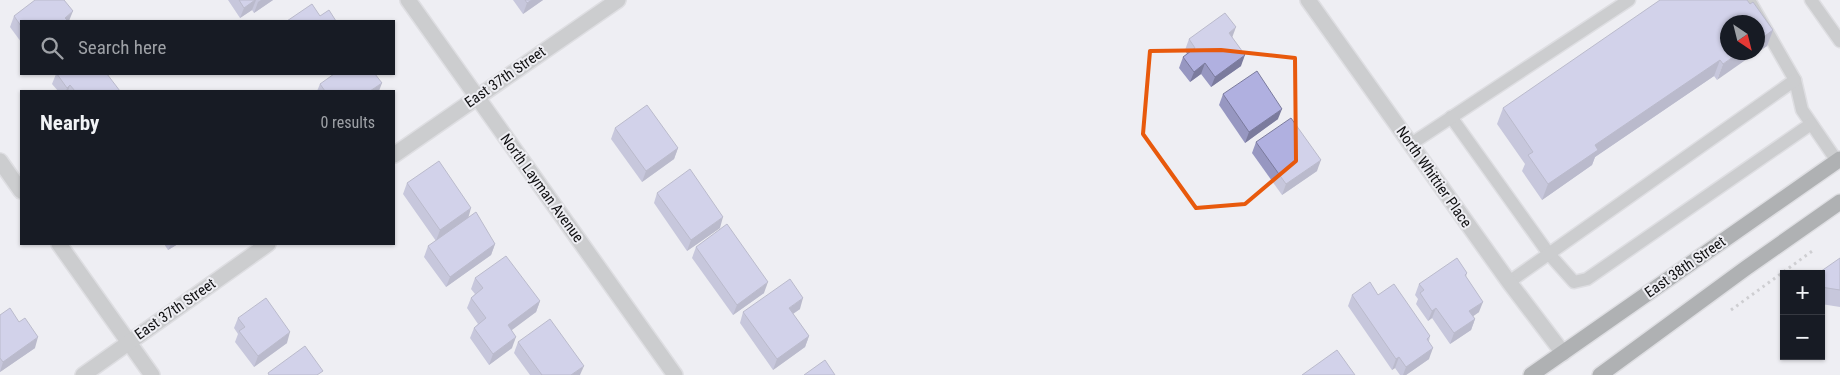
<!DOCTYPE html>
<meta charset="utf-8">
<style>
:root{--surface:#171b24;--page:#242831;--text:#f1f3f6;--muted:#9ea1a6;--line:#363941}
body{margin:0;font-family:"Roboto Condensed",sans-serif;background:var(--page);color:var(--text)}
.controls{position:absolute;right:15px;bottom:15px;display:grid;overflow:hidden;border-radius:0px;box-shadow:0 1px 4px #0004}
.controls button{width:45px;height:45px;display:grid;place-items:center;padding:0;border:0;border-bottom:1px solid var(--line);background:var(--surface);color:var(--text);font:25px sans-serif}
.compass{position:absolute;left:1720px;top:15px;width:45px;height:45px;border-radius:50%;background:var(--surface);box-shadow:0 1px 4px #0004;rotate:145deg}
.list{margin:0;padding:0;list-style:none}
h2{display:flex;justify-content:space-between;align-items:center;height:65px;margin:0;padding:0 20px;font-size:21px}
h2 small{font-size:16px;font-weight:400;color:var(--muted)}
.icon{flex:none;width:28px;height:28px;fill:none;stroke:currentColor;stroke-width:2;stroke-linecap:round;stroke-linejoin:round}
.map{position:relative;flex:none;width:1840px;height:375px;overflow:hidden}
.search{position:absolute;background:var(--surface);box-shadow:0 1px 4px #0004;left:20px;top:20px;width:375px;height:55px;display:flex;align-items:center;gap:12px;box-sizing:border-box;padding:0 18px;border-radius:0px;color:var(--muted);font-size:19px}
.panel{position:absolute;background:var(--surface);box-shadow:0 1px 4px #0004;left:20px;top:90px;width:375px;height:155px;border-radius:0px}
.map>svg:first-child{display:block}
</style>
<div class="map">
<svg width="1840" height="375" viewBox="0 0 1840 375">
<rect width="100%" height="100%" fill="#eeeef3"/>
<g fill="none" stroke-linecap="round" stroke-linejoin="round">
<defs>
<g id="service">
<path d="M1749 0 1795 80 1802 110 1837 161"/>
<path d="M1811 0 1840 41"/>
<path d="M1451 117 1549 254 1574 282 1587 279 1811 124"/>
<path d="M1411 144 1629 0"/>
<path d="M1509 282 1795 80"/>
</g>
<g id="minor">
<path d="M408 0 675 375"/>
<path d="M1308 0 1509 282 1563 353"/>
<path d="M394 155 618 0"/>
<path d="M0 161 21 191"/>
<path d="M59 244 152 375"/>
<path d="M83 375 268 244"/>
</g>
<g id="primary">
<path d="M1531 375 1840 159"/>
<path d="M1600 375 1746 268 1840 202"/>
</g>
</defs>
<use href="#service" stroke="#cacacf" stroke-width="15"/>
<use href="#minor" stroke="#cacacf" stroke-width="18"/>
<use href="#primary" stroke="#cacacf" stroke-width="18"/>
<path stroke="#a7a7ab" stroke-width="3" stroke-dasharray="2.5 4" stroke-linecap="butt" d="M1731 310 1815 249"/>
<use href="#service" stroke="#a2a4a4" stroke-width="12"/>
<use href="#minor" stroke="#a2a4a4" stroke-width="15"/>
<use href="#primary" stroke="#626767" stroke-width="15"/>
</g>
<g fill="#9797c1">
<path d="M228 0H273L254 13 252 10 240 18Z"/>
<path d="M513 0H543L523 14Z"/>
<path d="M1750 4 1773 30 1767 46 1758 52V22L1728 52 1717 80 1714 76 1595 157 1592 165 1542 200 1522 171 1525 164 1497 124 1503 108Z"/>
<path d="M14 16 21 21V42L10 27Z"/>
<path d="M1232 37 1241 66 1211 87 1201 74 1190 82 1179 68 1183 57 1187 54 1185 50 1189 39Z"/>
<path d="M56 74 120 91H58L52 84Z"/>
<path d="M320 84 379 91H317Z"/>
<path d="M1223 94 1278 119 1245 143 1219 105Z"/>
<path d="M615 128 678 148 674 159 642 182 611 139Z"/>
<path d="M1256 142 1317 171 1282 195 1252 153Z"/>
<path d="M407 183 468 218 495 244 491 255 446 287 424 257 428 246 436 241 403 194Z"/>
<path d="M657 193 720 228 687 251 654 203Z"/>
<path d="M164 244H178L168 250Z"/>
<path d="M696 247 764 293 733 315 692 258Z"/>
<path d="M1840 258V307L1821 304V274Z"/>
<path d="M1467 273 1466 277 1479 312 1473 316 1475 319 1471 330 1450 344 1432 318 1428 321 1416 304 1418 299 1415 295 1419 284Z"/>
<path d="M475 278 540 301 536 312 511 330 512 348 489 365 470 338 474 328 478 324 467 308 471 298 475 294 471 289Z"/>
<path d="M1352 295H1378L1430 336 1429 341V359L1406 375H1400L1395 368 1392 370 1348 306Z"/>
<path d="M800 309 793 314 809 336 805 347 773 370 740 323 743 312Z"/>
<path d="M0 315 35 348 0 372Z"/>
<path d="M238 318 287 343 254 367 235 342 238 334 234 328Z"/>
<path d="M518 342 580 375H530L514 353Z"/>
</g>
<g fill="#7b7b9d">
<path d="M255 0H256L252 10 240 18 244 8Z"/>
<path d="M261 0H273L254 13 258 2Z"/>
<path d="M532 0H543L523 14 527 3Z"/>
<path d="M73 11 69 21H64L65 18Z"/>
<path d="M1236 27 1232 38 1229 33Z"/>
<path d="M1773 30 1767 46 1758 52V41Z"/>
<path d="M1740 52H1757L1717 80 1723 64Z"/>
<path d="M1245 55 1241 66 1211 87 1215 77Z"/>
<path d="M1720 60 1714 76 1595 157 1592 165 1542 200 1548 184 1595 145Z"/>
<path d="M1205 63 1201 74 1190 82 1194 72Z"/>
<path d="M382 83 379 91H370Z"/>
<path d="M70 85 68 91H66L67 88Z"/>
<path d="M1282 109 1278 119 1245 143 1249 132Z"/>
<path d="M678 148 674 159 642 182 646 171Z"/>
<path d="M1321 160 1317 171 1282 195 1286 184Z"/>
<path d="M471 208 468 219 436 241 440 230Z"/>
<path d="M723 217 720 228 687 251 691 240Z"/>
<path d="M171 244H178L168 250Z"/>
<path d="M495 244 491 255 446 287 450 277Z"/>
<path d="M768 282 764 293 733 315 737 305Z"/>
<path d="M803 298 800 309 785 319 789 308Z"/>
<path d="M540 301 536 312 504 336 508 325Z"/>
<path d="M1483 302 1479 312 1465 322 1469 311Z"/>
<path d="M1436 308 1432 318 1428 321 1432 311Z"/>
<path d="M1475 319 1471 330 1450 344 1454 333Z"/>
<path d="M290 332 287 343 254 367 258 356Z"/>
<path d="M809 336 805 347 773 370 777 359Z"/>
<path d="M38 337 35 348 0 372 3 362Z"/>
<path d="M516 337 512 348 489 365 493 354Z"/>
<path d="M1433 348 1429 359 1406 375H1403L1406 367Z"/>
<path d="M1399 357 1395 368 1392 370 1396 359Z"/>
<path d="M584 366 580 375H571Z"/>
</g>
<g fill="#b0b0e0" stroke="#7b7b9d">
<path d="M35 0H64L73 11 65 18 68 21H21V26L14 16Z"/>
<path d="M239 0H255L244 8Z"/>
<path d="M525 0H532L527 3Z"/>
<path d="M1660 0H1747L1750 4 1753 2 1773 30 1758 41V22H1728V52H1740L1723 64 1720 60 1595 145 1598 150 1548 184 1528 155 1533 152 1503 108Z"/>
<path d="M312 4 320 16 329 10 336 21H287Z"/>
<path d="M1225 13 1236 27 1229 33 1245 55 1215 77 1205 63 1194 72 1183 57 1195 48 1189 39Z"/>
<path d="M1257 71 1282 109 1249 132 1223 94Z"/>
<path d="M57 74H107L120 91H75L70 85 67 88Z"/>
<path d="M334 74H375L382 83 370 91H325L320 84Z"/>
<path d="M647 105 678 148 646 171 615 128Z"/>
<path d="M1291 118 1321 160 1286 184 1256 142Z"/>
<path d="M439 161 471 208 440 230 407 183Z"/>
<path d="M690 169 723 217 691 240 657 193Z"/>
<path d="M476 212 495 244 450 277 428 246Z"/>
<path d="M727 224 768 282 737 305 696 247Z"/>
<path d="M506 256 540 301 508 325 516 337 493 354 474 328 486 318 471 298 483 288 475 278Z"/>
<path d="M1457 258 1467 273 1465 275 1483 302 1469 311 1475 319 1454 333 1436 308 1432 311 1420 293 1424 290 1419 284Z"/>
<path d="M1840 258V290L1821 287V274H1817Z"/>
<path d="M790 279 803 298 789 308 809 336 777 359 743 312Z"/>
<path d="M1370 282 1378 295 1394 284 1430 336 1427 339 1433 348 1406 367 1399 357 1396 359 1352 295Z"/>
<path d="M266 298 290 332 258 356 239 331 245 327 238 318Z"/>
<path d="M10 308 19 322 25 318 38 337 3 362 0 358V315Z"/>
<path d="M550 319 584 366 571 375H542L518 342Z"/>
<path d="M305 346 323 371 317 375H269L268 373Z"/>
<path d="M1337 350 1355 375H1302Z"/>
<path d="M825 360 835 375H804Z"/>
</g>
<path d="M0 0H1840V375H0ZM1221 50 1295 58 1296 161 1245 204 1196 208 1143 134 1150 51Z" fill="#eeeef3" fill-opacity=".55" fill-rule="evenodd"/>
<path fill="none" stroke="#e8590c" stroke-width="4" stroke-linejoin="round" d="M1221 50 1295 58 1296 161 1245 204 1196 208 1143 134 1150 51Z"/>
<g text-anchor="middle" stroke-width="4" stroke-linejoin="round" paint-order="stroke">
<g font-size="15" fill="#101012" stroke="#eeeef3">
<text transform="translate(505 77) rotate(-35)" y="5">East 37th Street</text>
<text transform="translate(1434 177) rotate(55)" y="5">North Whittier Place</text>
<text transform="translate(542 188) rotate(54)" y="5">North Layman Avenue</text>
<text transform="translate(1685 267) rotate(-35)" y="5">East 38th Street</text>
<text transform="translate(175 309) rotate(-35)" y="5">East 37th Street</text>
</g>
</g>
</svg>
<div class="controls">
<button>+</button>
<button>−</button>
</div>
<svg class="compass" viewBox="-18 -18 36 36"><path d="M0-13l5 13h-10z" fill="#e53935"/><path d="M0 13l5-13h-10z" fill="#9ea1a6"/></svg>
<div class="search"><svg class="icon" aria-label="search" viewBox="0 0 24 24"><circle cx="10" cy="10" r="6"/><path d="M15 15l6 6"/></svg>Search here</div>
<section class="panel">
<h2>Nearby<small>0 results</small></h2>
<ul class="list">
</ul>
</section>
</div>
